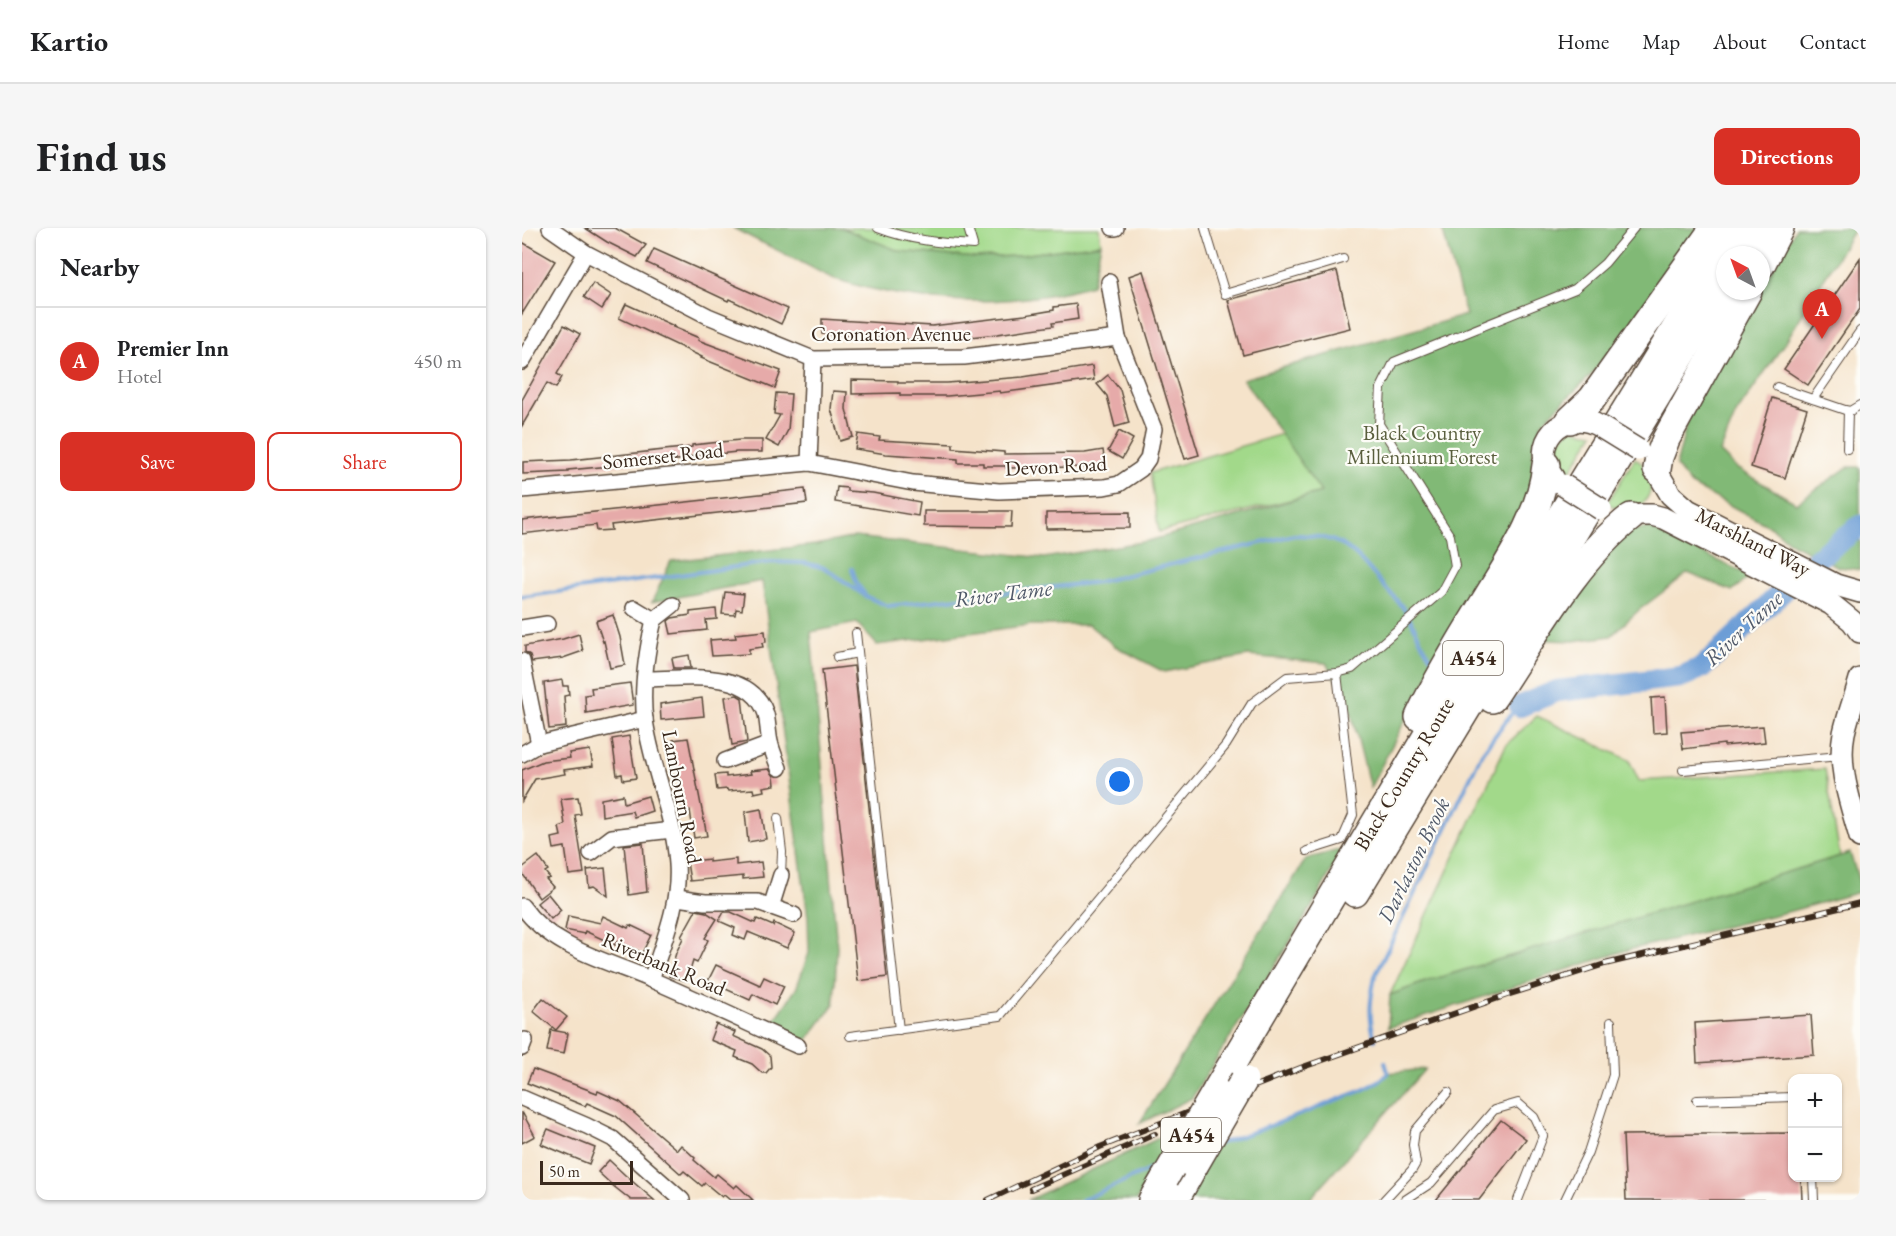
<!DOCTYPE html>
<meta charset="utf-8">
<style>
:root{--surface:#fff;--page:#f6f6f6;--text:#202124;--muted:#757577;--line:#e0e0e0;--accent:#d93025}
body{margin:0;font-family:"EB Garamond",serif;background:var(--page);color:var(--text)}
.controls{position:absolute;right:18px;bottom:18px;display:grid;overflow:hidden;border-radius:12px;box-shadow:0 2px 4px #0004}
.controls button{width:54px;height:54px;display:grid;place-items:center;padding:0;border:0;border-bottom:2px solid var(--line);background:var(--surface);color:var(--text);font:30px sans-serif}
.compass{position:absolute;left:1194px;top:18px;width:54px;height:54px;border-radius:50%;background:var(--surface);box-shadow:0 2px 4px #0004;rotate:319deg}
.scale{position:absolute;left:18px;bottom:15px;width:93px;box-sizing:border-box;padding-left:6px;border:3px solid #3b2a1e;border-top:0;font-size:16px;line-height:21px;white-space:nowrap;color:#3b2a1e;-webkit-text-stroke:4px #fdfcf7;paint-order:stroke}
.you{position:absolute;left:598px;top:554px;width:21px;height:21px;margin:-15px;border:4px solid #fff;border-radius:50%;background:#1a73e8;box-shadow:0 0 0 9px #1a73e833}
.badge{display:grid;place-items:center;width:39px;height:39px;border-radius:50%;background:var(--accent);color:#fff;font-size:20px;font-weight:700}
.pin{position:absolute;translate:-50% -50px;filter:drop-shadow(0 2px 3px #0008)}
.pin::after{content:'';position:absolute;top:32px;width:21px;height:18px;background:inherit;clip-path:polygon(0 0,100% 0,50% 100%)}
.list{margin:0;padding:0;list-style:none}
h2{display:flex;justify-content:space-between;align-items:center;height:78px;margin:0;padding:0 24px;font-size:26px}
h2 small{font-size:20px;font-weight:400;color:var(--muted)}
.list li{display:grid;grid-template-columns:39px 1fr auto;gap:18px;align-items:center;box-sizing:border-box;height:108px;padding:0 24px;border-top:2px solid var(--line)}
.list b{display:block;font-size:22px;white-space:nowrap}
.list p{margin:0;font-size:20px;white-space:nowrap;color:var(--muted)}
.list em{font-size:20px;font-style:normal;color:var(--muted)}
.actions{display:flex;gap:12px;padding:18px 24px}
.actions a{flex:1;padding:14px 0;border:2px solid var(--accent);border-radius:12px;text-align:center;font-size:21px;color:var(--accent)}
.actions .main{background:var(--accent);color:#fff}
.map{position:relative;flex:none;width:1338px;height:972px;overflow:hidden;border-radius:12px}
header{display:flex;align-items:center;gap:36px;box-sizing:border-box;height:84px;padding:0 30px;background:var(--surface);border-bottom:2px solid var(--line)}
header strong{font-size:28px}
nav{display:flex;gap:33px;margin-inline-start:auto;font-size:21px}
.intro{display:flex;align-items:center;justify-content:space-between;box-sizing:border-box;height:144px;padding:0 36px}
h1{margin:0;font-size:42px}
.button{padding:15px 27px;border-radius:12px;background:var(--accent);color:#fff;font-size:21px;font-weight:700}
main{display:flex;gap:36px;padding:0 36px}
aside{flex:1;background:var(--surface);border-radius:12px;box-shadow:0 2px 4px #0004}
.map>svg:first-child{display:block}
</style>
<header>
<strong>Kartio</strong>
<nav><a>Home</a><a>Map</a><a>About</a><a>Contact</a></nav>
</header>
<div class="intro"><h1>Find us</h1><a class="button">Directions</a></div>
<main>
<aside>
<h2>Nearby<small></small></h2>
<ul class="list">
<li><span class="badge">A</span><div><b>Premier Inn</b><p>Hotel</p></div><em>450 m</em></li>
</ul>
<div class="actions"><a class="main">Save</a><a>Share</a></div>
</aside>
<div class="map">
<svg width="1338" height="972" viewBox="0 0 1338 972">
<rect width="100%" height="100%" fill="#fdfcf7"/>
<filter id="ink" filterUnits="userSpaceOnUse"><feTurbulence type="fractalNoise" baseFrequency=".0167" numOctaves="2"/><feDisplacementMap in="SourceGraphic" scale="12" xChannelSelector="R" yChannelSelector="G"/><feConvolveMatrix kernelMatrix="1 2 1 2 8 2 1 2 1" color-interpolation-filters="sRGB"/></filter>
<filter id="wash" filterUnits="userSpaceOnUse"><feTurbulence type="fractalNoise" baseFrequency=".008" numOctaves="4" result="noise"/><feDisplacementMap in="SourceGraphic" scale="24" xChannelSelector="R" yChannelSelector="G"/><feGaussianBlur stdDeviation="1.35" result="paint"/><feColorMatrix in="noise" values="0 0 0 0 0 0 0 0 0 0 0 0 0 0 0 0 0 1.4 0 .05"/><feComposite in="paint" operator="in"/></filter>
<g filter="url(#wash)">
<rect width="100%" height="100%" fill="#f5e3ca"/>
<g fill="#a2d98a" stroke="#6e8254" stroke-width="1.5">
<path d="M320 0H577L579 16 492 28 454 30 377 23Z"/>
<path d="M1049 201 1072 205 1044 250 1035 241 1032 217Z"/>
<path d="M760 206 800 264 637 304 628 245Z"/>
<path d="M1113 230C1148 254 1120 297 1085 275Z"/>
<path d="M1015 488 1107 532 1117 553 1303 541 1318 628 906 753 868 767 984 517Z"/>
</g>
<g fill="#81b976" stroke="#5e724a" stroke-width="1.5">
<path d="M211 0H320L377 23 454 30 492 28 579 16 570 57C487 81 396 77 313 51 302 47 291 40 281 35 257 23 234 12 211 0Z"/>
<path d="M920 0H1183L1165 27 1070 146 1020 195 1011 221 1010 266 903 454 848 560 827 476 804 435 726 428 642 444 593 418 567 397H509L355 417 335 395 289 404 315 720 312 776 284 814 250 796 274 761 287 725 286 689 240 353 130 374 149 333 293 317 333 309 522 330 626 313 799 264 721 151 944 87Z"/>
<path d="M1274 0H1333L1264 113 1214 186 1198 224 1214 240 1274 275 1326 239H1338V342L1317 339 1271 316 1249 299 1169 257 1154 238 1167 187Z"/>
<path d="M1127 300 1229 348 1210 363 1166 345 1117 382 1089 408 1051 413 1026 412 1027 404 1103 303Z"/>
<path d="M821 621 792 675 670 870 617 896 784 631Z"/>
<path d="M1328 625 1338 656V664L1269 683 1102 723 866 800 868 767 906 753Z"/>
<path d="M903 841 787 972H662L693 917 769 891 843 860 859 852 866 845Z"/>
<path d="M652 903 615 972H506Z"/>
</g>
<g fill="none" stroke-linecap="round" stroke-linejoin="round">
<g stroke="#6c9dd6" stroke-width="4">
<path d="M330 341 335 356 342 365"/>
<path d="M0 369 249 334 283 335 303 340 345 369 366 378 576 354 772 307C820 307 830 321 860 356 868 365 878 374 884 384 894 399 899 418 911 432"/>
<path d="M981 474 997 478"/>
<path d="M853 812C846 787 848 773 853 748L960 525 990 485 998 478"/>
<path d="M696 916C735 903 774 889 812 873 830 866 852 860 866 845L863 834"/>
<path d="M560 972 638 937"/>
</g>
<path stroke="#6c9dd6" stroke-width="22" d="M998 478 1035 463 1159 449 1181 439 1297 329 1338 298"/>
</g>
<g id="blocks">
<g fill="#e6aaa9">
<path d="M63 0H93L124 17 115 29 85 14Z"/>
<path d="M0 14 33 33 0 86Z"/>
<path d="M132 21 266 81 259 96 207 71 206 73 125 35Z"/>
<path d="M1338 30V81L1286 157 1262 141Z"/>
<path d="M621 43 677 227 663 231 607 48Z"/>
<path d="M815 43 828 100 721 127 706 72Z"/>
<path d="M71 55 89 67 80 81 62 69Z"/>
<path d="M104 76 152 98 151 99 177 110 176 112 259 143 253 160 179 130 180 129 97 90Z"/>
<path d="M554 76 556 91 530 95 531 98 475 106 411 113 300 106V91L410 98 503 87 532 82V79Z"/>
<path d="M42 97 58 106 35 146 40 149 34 160 25 155 0 198V172Z"/>
<path d="M570 138 572 152 478 165V163L425 168H378V165L330 166V152L376 153V155H425L501 149Z"/>
<path d="M586 147 598 162 607 195 593 199 585 168 575 156Z"/>
<path d="M311 163 325 164 324 181 331 209 318 213 309 181Z"/>
<path d="M254 165 269 166 266 202 257 219 244 212 258 187 252 186Z"/>
<path d="M1250 170 1285 181 1263 250 1229 239Z"/>
<path d="M597 203 611 211 600 231 586 223Z"/>
<path d="M336 206 358 209 357 212 431 216V220L482 224V226L563 225 581 222 583 236 560 239 484 240V238H461V235H436V231L364 226 333 221Z"/>
<path d="M218 212H240V224H215L166 229V231L46 242V244L1 246V234L49 232 170 219V217Z"/>
<path d="M315 259 325 260V263L351 265 398 274 396 288 313 274Z"/>
<path d="M283 261 285 275 89 297 90 302 75 303 74 297 0 306V292Z"/>
<path d="M402 283H490L489 299 402 298Z"/>
<path d="M608 284V300L524 301V285Z"/>
<path d="M203 364 222 366 220 382 214 381 213 387 200 386Z"/>
<path d="M194 381 195 391 184 392 185 402 149 406 146 393 150 390 168 387V384Z"/>
<path d="M91 387 98 409 103 437 88 440 82 413 81 414 74 393Z"/>
<path d="M243 403 244 414 240 415 241 419 227 421V426L190 428 188 412 214 410 213 406Z"/>
<path d="M57 406 61 423 41 430 10 434 8 427 3 424V418L41 411Z"/>
<path d="M167 427 169 440H152L150 430Z"/>
<path d="M332 438 365 749 336 753 300 442Z"/>
<path d="M40 452 41 458H46L47 467 42 468 44 499 27 501 22 455Z"/>
<path d="M108 455 111 477 64 485 63 467 70 466 69 460Z"/>
<path d="M215 467 220 470 225 514 210 517 203 469Z"/>
<path d="M1143 469 1145 504 1131 505 1129 470Z"/>
<path d="M180 470 182 488 139 492 138 476Z"/>
<path d="M1241 498 1243 514 1202 518V516L1161 521 1159 504Z"/>
<path d="M107 508 114 550 101 552 100 546 95 547 90 511Z"/>
<path d="M166 510 185 608 172 610 168 582 162 583 151 512Z"/>
<path d="M68 522 71 538 42 542 43 546 13 551 0 573V542L21 533 48 530 47 525Z"/>
<path d="M247 541 252 548 253 557 241 559 242 563 232 565 231 561 206 563 205 561 195 562 193 547 204 546V549L229 546 228 543Z"/>
<path d="M101 567 102 575 126 568 130 583 112 589 110 583 80 588 79 571Z"/>
<path d="M56 569 59 586 53 587 62 645 47 647 43 619 32 621 30 610 39 608 37 599 43 597 39 571Z"/>
<path d="M239 581 244 611 226 614 223 584Z"/>
<path d="M121 615 125 664 107 667 102 617Z"/>
<path d="M16 628 26 642 23 644 28 650 24 651 31 659 17 670 0 645V640Z"/>
<path d="M187 631V634L214 631V637L239 634 241 649 221 651V648L168 653 165 634Z"/>
<path d="M83 640 86 668 72 658 67 659 65 642Z"/>
<path d="M26 666 39 682 29 691 15 675Z"/>
<path d="M174 682 184 684 195 691 183 710 186 712 175 735 171 733 165 753 147 748 154 725 161 710 159 709Z"/>
<path d="M202 684H209L233 695 235 691 251 698 252 695 273 705 265 720 226 704 223 712 211 707 213 700 197 693Z"/>
<path d="M46 688 78 695 81 688 106 700 108 697 129 707 120 725 95 713 93 717 63 703 62 706 43 702Z"/>
<path d="M194 737 238 757 242 749 262 758 253 777 231 766 228 772 186 753Z"/>
<path d="M21 770 45 789 34 802 11 783Z"/>
<path d="M1289 787 1292 827 1175 835 1173 795Z"/>
<path d="M194 796 213 804 211 808 240 821 248 828 249 839 244 845H240L230 836 213 829 215 823 188 812Z"/>
<path d="M29 802 46 805 42 826 25 823Z"/>
<path d="M11 841 75 865 76 863 98 873 155 922 159 917 173 930 172 932 192 949 195 946 212 960 215 957 231 972H208L202 967 200 969 183 955 180 958 162 943 159 946 94 888 65 875 63 878 5 855Z"/>
<path d="M0 884 13 908 0 915Z"/>
<path d="M979 892 1004 911 957 972H914Z"/>
<path d="M26 901 73 920 67 936 19 916Z"/>
<path d="M1270 905V950H1279L1280 972H1104L1101 907Z"/>
<path d="M87 932 103 947 132 972H109L90 957 76 944Z"/>
</g>
</g>
</g>
<g filter="url(#ink)">
<use href="#blocks" fill-opacity="0" stroke="#574638" stroke-width="1.5"/>
<g fill="none" stroke-linecap="round" stroke-linejoin="round">
<defs>
<g id="lane">
<path d="M356 0C387 12 418 15 451 17L446 0"/>
<path d="M683 0 703 66 821 31"/>
<path d="M1255 159 1323 182 1328 183 1338 177"/>
<path d="M1291 171 1338 103"/>
<path d="M1325 221 1326 183"/>
<path d="M334 405 377 802"/>
<path d="M315 429 336 425"/>
<path d="M1161 542 1318 528"/>
<path d="M256 590 260 624 259 647"/>
<path d="M785 623 820 612 831 587 815 445"/>
<path d="M328 808 478 788 704 517 730 475 765 449 815 445 830 441 919 364 933 338 928 308 857 196 859 160 872 134 1053 61 1083 35 1112 0"/>
<path d="M1175 872 1270 869"/>
<path d="M1291 950 1292 972"/>
<path d="M862 972 890 942 894 935 891 917 893 903 926 864"/>
<path d="M883 972 909 955 972 882 996 875 1012 889 1021 908 996 972"/>
<path d="M1043 972 1066 924 1091 847 1089 794"/>
</g>
<g id="street">
<path d="M28 0 64 25 186 88 291 131 442 129 596 110"/>
<path d="M591 0H594"/>
<path d="M0 134 64 25"/>
<path d="M287 235 291 131"/>
<path d="M0 262 287 235 391 255 477 263 582 259 597 256 619 241 626 231 632 201 596 110 587 54"/>
<path d="M112 380 132 392 151 377"/>
<path d="M0 400 25 396"/>
<path d="M0 433 17 516"/>
<path d="M123 451C161 451 229 439 244 486 246 495 246 505 248 514 250 523 254 532 257 540"/>
<path d="M0 526 17 516 123 491"/>
<path d="M203 533 248 516"/>
<path d="M69 625 90 609 150 602"/>
<path d="M155 670 183 674H236L272 687"/>
<path d="M0 678C30 721 84 732 130 752 179 773 227 796 276 818"/>
<path d="M249 679 259 647"/>
<path d="M129 752C141 714 158 676 155 636 152 587 130 541 123 492 119 462 125 422 132 392"/>
<path d="M0 820 3 812"/>
<path d="M0 870 65 898 91 911 160 972"/>
</g>
<g id="secondary">
<path d="M1137 247 1149 267 1166 282 1314 357 1338 364"/>
<path d="M1031 249C1005 218 1041 177 1077 198"/>
<path d="M1118 287H1130L1141 290 1309 376 1330 393 1338 404"/>
<path d="M1338 451C1333 469 1326 487 1322 505 1315 540 1329 576 1338 609"/>
</g>
<g id="highway">
<path d="M1221 27 1237 0"/>
<path d="M1239 37 1258 0"/>
<path d="M1048 192 1070 171 1192 0"/>
<path d="M1135 241 1137 229 1144 211 1226 63"/>
<path d="M970 471C1011 411 1052 333 1109 289"/>
<path d="M897 489C916 449 938 413 961 376 987 333 1019 288 1024 237"/>
<path d="M833 665 1203 56"/>
<path d="M694 863 929 467 1215 0"/>
<path d="M630 972 643 950"/>
<path d="M653 972 672 938"/>
</g>
</defs>
<use href="#lane" stroke="#574638" stroke-width="10"/>
<use href="#street" stroke="#574638" stroke-width="18"/>
<use href="#secondary" stroke="#574638" stroke-width="24"/>
<use href="#highway" stroke="#574638" stroke-width="30"/>
<use href="#lane" stroke="#fff" stroke-width="8"/>
<use href="#street" stroke="#fff" stroke-width="15"/>
<use href="#secondary" stroke="#fff" stroke-width="21"/>
<use href="#highway" stroke="#fff" stroke-width="27"/>
<defs>
<g id="rail">
<path d="M509 961 633 906"/>
<path d="M466 972 578 919 781 839 985 767 1083 736 1338 675"/>
</g>
</defs>
<use href="#rail" stroke="#3b2a1e" stroke-width="6"/>
<use href="#rail" stroke="#fdfcf7" stroke-width="4" stroke-dasharray="11" stroke-linecap="butt"/>
<defs>
<g id="secondary-bridge">
<path d="M1077 198 1116 222"/>
<path d="M1041 257 1079 281"/>
</g>
<g id="highway-bridge">
<path d="M672 938 722 852"/>
<path d="M643 950 694 863"/>
</g>
</defs>
<use href="#secondary-bridge" stroke="#574638" stroke-width="24" stroke-linecap="butt"/>
<use href="#highway-bridge" stroke="#574638" stroke-width="30" stroke-linecap="butt"/>
<use href="#secondary-bridge" stroke="#fff" stroke-width="21"/>
<use href="#highway-bridge" stroke="#fff" stroke-width="27"/>
</g>
</g>
<g text-anchor="middle" stroke-width="4.5" stroke-linejoin="round" paint-order="stroke">
<g fill="#fdfcf7" stroke="#75695f" stroke-width="1.5">
<rect x="921" y="413" width="60" height="34" rx="4.5"/>
<rect x="639" y="890" width="60" height="34" rx="4.5"/>
</g>
<g font-size="20" font-weight="bold" fill="#3b2a1e">
<text x="951" y="437">A454</text>
<text x="669" y="914">A454</text>
</g>
<g font-size="21" fill="#3b2a1e" stroke="#fdfcf7">
<text x="369" y="113">Coronation Avenue</text>
<text transform="translate(141 228) rotate(-6)" y="7">Somerset Road</text>
<text transform="translate(534 238) rotate(-3)" y="7">Devon Road</text>
<text transform="translate(1231 314) rotate(27)" y="7">Marshland Way</text>
<text transform="translate(882 546) rotate(-59)" y="7">Black Country Route</text>
<text transform="translate(160 569) rotate(79)" y="7">Lambourn Road</text>
<text transform="translate(142 736) rotate(23)" y="7">Riverbank Road</text>
</g>
<g font-size="21" fill="#5a5f3e" stroke="#fdfcf7">
<text x="900" y="212">Black Country<tspan x="900" dy="24">Millennium Forest</tspan></text>
</g>
<g font-size="22" font-style="italic" fill="#4f5868" stroke="#fdfcf7">
<text transform="translate(481 365) rotate(-7)" y="8">River Tame</text>
<text transform="translate(1221 400) rotate(-43)" y="8">River Tame</text>
<text transform="translate(891 632) rotate(-64)" y="8">Darlaston Brook</text>
</g>
</g>
</svg>
<div class="controls">
<button>+</button>
<button>−</button>
</div>
<svg class="compass" viewBox="-18 -18 36 36"><path d="M0-13l5 13h-10z" fill="#e53935"/><path d="M0 13l5-13h-10z" fill="#757577"/></svg>
<div class="scale">50 m</div>
<div class="you"></div>
<div class="pin badge" style="left:1300px;top:111px">A</div>
</div>
</main>
